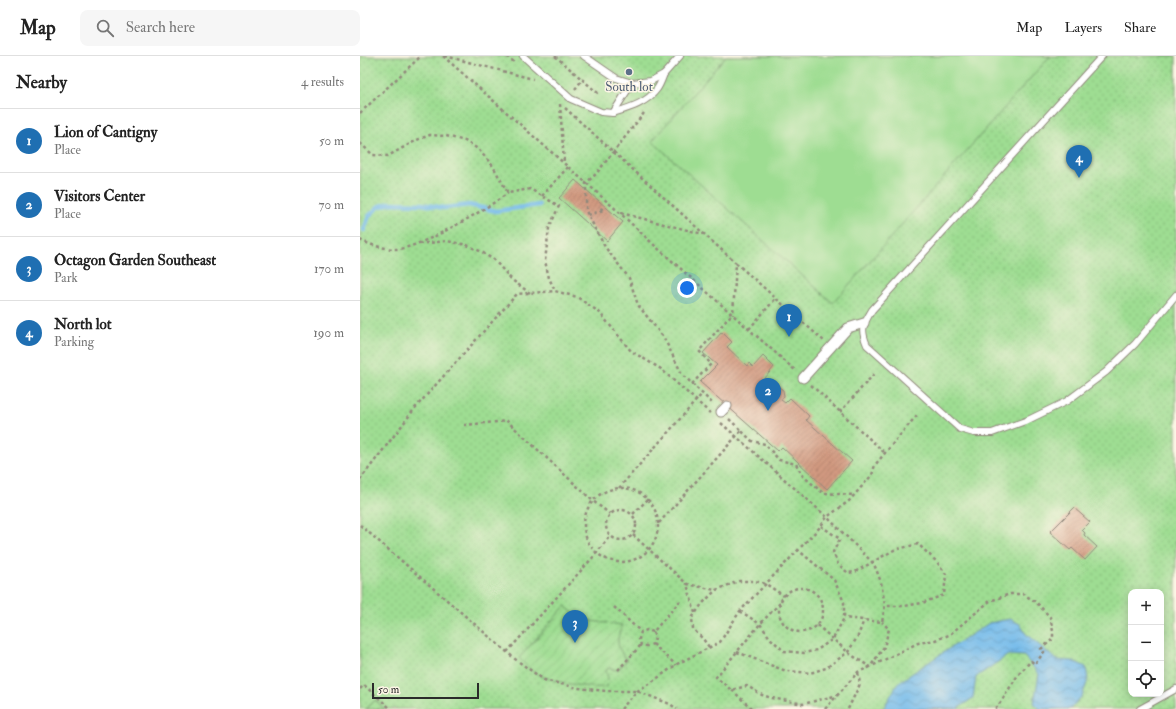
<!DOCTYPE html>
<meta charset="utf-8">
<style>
:root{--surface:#fff;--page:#f6f6f6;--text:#222;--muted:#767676;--line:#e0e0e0;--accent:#1f6fb2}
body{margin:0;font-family:"IM FELL Double Pica",serif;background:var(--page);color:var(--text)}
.controls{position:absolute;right:12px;bottom:12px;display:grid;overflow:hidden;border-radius:8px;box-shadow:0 2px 10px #0003}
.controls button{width:36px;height:36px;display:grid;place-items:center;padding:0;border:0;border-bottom:1px solid var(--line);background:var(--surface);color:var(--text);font:20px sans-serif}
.scale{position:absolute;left:12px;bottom:10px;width:107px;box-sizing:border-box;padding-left:4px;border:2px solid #2b2b2b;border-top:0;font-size:11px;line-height:14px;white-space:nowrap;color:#2b2b2b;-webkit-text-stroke:3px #fcf5e5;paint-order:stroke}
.you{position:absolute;left:327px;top:232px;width:14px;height:14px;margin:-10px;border:3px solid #fff;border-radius:50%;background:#1a73e8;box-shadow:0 0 0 6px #1a73e833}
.badge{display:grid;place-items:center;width:26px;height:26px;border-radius:50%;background:var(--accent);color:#fff;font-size:13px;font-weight:700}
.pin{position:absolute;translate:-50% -33px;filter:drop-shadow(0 1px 2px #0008)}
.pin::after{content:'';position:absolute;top:21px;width:14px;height:12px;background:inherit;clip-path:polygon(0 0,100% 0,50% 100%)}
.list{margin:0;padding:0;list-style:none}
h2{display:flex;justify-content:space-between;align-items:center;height:52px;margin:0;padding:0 16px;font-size:17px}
h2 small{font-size:13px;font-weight:400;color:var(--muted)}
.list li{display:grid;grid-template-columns:26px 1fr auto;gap:12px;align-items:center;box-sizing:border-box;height:64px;padding:0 16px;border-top:1px solid var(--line)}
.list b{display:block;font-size:15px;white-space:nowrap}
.list p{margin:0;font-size:13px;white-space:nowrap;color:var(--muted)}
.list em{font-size:13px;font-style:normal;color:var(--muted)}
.icon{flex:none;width:22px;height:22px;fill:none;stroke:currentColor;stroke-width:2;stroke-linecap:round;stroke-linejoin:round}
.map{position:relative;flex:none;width:816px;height:653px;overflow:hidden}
header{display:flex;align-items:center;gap:24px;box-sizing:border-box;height:56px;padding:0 20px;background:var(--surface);border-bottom:1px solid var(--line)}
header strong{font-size:19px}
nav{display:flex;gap:22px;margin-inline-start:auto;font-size:14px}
.search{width:280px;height:36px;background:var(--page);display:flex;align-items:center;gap:10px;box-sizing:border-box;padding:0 14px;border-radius:8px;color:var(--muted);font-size:15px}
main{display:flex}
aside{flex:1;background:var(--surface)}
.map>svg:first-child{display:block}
</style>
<header>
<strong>Map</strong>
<div class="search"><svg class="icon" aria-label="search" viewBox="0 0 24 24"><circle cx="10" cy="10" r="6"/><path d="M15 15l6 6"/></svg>Search here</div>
<nav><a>Map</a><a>Layers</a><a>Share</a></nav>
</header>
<main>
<aside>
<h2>Nearby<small>4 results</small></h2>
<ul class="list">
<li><span class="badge">1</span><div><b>Lion of Cantigny</b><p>Place</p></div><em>50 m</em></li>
<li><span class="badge">2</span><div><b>Visitors Center</b><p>Place</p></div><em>70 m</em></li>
<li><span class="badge">3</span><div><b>Octagon Garden Southeast</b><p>Park</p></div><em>170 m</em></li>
<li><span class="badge">4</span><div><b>North lot</b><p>Parking</p></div><em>190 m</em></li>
</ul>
</aside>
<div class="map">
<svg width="816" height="653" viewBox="0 0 816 653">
<defs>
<pattern id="park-dots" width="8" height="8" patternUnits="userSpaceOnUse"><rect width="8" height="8" fill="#9edd92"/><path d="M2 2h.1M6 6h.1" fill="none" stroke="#88be7e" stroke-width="1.8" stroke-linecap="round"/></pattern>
<pattern id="garden-furrows" width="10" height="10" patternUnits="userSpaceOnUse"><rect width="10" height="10" fill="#9edd92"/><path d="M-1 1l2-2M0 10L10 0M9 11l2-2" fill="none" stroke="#88be7e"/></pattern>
<pattern id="water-waves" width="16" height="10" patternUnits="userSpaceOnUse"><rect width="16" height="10" fill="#74bbeb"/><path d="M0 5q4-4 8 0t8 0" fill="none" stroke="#5f98bf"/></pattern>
<pattern id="building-hatch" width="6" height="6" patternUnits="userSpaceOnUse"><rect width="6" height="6" fill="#d19980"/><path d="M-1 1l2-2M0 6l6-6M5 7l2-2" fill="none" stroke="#aa7d69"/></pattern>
</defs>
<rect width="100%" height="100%" fill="#fcf5e5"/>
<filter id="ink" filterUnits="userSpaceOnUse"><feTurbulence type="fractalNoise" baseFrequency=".025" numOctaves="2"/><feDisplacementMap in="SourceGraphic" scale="8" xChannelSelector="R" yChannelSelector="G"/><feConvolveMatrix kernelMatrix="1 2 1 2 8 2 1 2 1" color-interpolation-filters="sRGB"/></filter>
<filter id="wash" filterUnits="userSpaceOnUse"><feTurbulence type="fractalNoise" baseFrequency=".012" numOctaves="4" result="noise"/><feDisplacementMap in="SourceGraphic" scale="16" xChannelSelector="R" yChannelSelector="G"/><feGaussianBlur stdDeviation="0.9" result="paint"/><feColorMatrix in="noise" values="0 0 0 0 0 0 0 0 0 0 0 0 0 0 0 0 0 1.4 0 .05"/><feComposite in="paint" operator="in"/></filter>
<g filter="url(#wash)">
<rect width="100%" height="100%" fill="#f7e7ce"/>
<path fill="url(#park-dots)" stroke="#64845e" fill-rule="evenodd" d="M0 0H816V653H0ZM771 536H801V638H771Z"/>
<g fill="url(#garden-furrows)" stroke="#64845e">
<path d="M205 550 218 561 231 565 262 569C256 585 256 591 267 604L258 614 248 612 246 615 248 622 247 631C229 633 193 626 177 618 171 615 164 607 159 602Z"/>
<path d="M15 644 25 653H6Z"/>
</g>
<path fill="#9edd92" stroke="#64845e" d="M366 0H690L473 247 292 85Z"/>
<path fill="url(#water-waves)" stroke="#50738b" d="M650 563 660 568 666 578 697 604 713 605 726 611 728 624 722 640 710 653H680L674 647 679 618 664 600 648 599 616 621 613 642 597 653H523L538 627 587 594 608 581 629 567Z"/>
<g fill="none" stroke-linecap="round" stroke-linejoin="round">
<path stroke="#74bbeb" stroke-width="4.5" d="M4 174 9 160 18 151 30 147 62 148 84 152 109 149 136 155 179 149"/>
</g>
<g id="blocks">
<g fill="url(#building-hatch)">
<path d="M215 124 263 166 247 185 199 142Z"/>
<path d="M362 276 372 286 367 291 387 310 389 307 393 311 403 300 414 311 405 322 408 325 405 328 408 330 413 328 419 331 423 334 424 340 421 344 425 347 430 342 449 360 446 364 492 405 467 433 422 391 418 395 340 326 357 309 343 297Z"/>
<path d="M714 452 730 466 722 474 725 477 724 479 737 491 725 504 712 492 710 494 690 476Z"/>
</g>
</g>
</g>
<g filter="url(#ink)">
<use href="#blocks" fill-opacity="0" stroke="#91897c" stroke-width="1"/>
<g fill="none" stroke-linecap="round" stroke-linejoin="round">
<defs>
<g id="service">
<path d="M163 0 211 43 241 56 253 57 272 27"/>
<path d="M224 0 256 22 272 27 291 25 304 18 320 0"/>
<path d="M742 0 512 254C503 269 500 273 507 289L600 373 614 377H632L668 364 707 345 746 316 775 288 816 239"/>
<path d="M253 57C269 52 287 47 297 33 300 29 302 23 304 18"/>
<path d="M780 653 816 633"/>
</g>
<g id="pedestrian">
<path d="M443 322 488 272 504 267"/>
<path d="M361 356 367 350"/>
</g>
</defs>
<use href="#service" stroke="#91897c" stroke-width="8"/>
<use href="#pedestrian" stroke="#91897c" stroke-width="11"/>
<g stroke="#91897c" stroke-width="2.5" stroke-dasharray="3 3" stroke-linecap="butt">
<path d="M83 0 260 157 293 188 436 315"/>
<path d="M85 0 173 23"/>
<path d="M147 0 155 7"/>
<path d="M195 0 239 38"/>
<path d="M215 33 223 23"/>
<path d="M200 48 204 107"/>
<path d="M205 52 376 207 373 259"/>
<path d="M0 57 61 0"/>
<path d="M284 57 236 118 226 127V155L245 191 269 222 278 249 304 282 322 318 353 348"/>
<path d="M0 87 13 99 28 100 57 84 70 79 86 80 105 85 118 93 133 110 148 137 170 133 199 150 189 172 185 205 189 222 195 235"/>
<path d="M182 140 208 111"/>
<path d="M261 157 343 178"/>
<path d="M228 159 244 154 240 152"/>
<path d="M0 184C10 189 25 193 36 193 47 193 61 186 71 182 98 169 124 154 148 137"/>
<path d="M59 188 87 185 107 189 122 196 135 205 152 224 170 237"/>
<path d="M376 207 464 285"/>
<path d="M389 273 416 242"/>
<path d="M332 328 351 308 339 295 372 258"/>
<path d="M451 329 525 397"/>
<path d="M480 356 514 318"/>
<path d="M369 363 392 385 405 388 419 404 436 408 443 420 463 437 494 439"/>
<path d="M361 367 467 461 514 508 521 526 525 550"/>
<path d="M104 369 147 365 233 445 250 458"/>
<path d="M0 424 56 351 157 238 195 235 217 241 239 256 271 295 301 313 350 357"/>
<circle cx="261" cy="469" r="37"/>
<path d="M259 432 342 338"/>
<circle cx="261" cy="469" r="15"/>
<path d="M273 458 288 443"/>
<path d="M299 467 381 375"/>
<path d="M0 469 155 603 184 624 218 632 246 635H277L310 648 317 653"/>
<path d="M461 470 480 483 473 496 478 508 488 517 495 516 534 494 558 488 577 506 586 518 584 539 562 547 545 550H525L522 566 484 562"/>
<path d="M273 479 327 528"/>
<circle cx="441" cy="554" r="22"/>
<path d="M420 547 400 568 356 621 371 634 387 630 402 639 412 642 443 648 478 639"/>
<path d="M254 551 281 576"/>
<path d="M380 555 400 568 410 582 424 595 444 597 457 594 473 583 484 562V546L474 524 438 494"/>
<path d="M335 557 327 528 355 534"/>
<path d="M457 569 490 598 510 611 558 587 575 584 589 579 630 545 650 538H663L676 546 690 561 693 575V583L681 593 684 596 675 608 671 605 658 619 638 650 635 653"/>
<path d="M293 576 287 574 281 576 279 583 281 589 287 590 293 588 295 582 293 576 320 545"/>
<path d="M293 588 316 609"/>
<path d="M349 591 343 583 333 573 332 562 342 548 356 534 379 525H395L406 528 424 540"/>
<path d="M147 596 236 498 250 480"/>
<path d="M377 596 410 609 426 615 450 617 466 612 488 596 498 580 504 564"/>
<path d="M258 614 281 589"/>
<path d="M0 633 4 629 31 653"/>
<path d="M372 634 392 653"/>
<path d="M261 653 277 635 292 626 317 608 360 586 380 555 461 470 467 461 489 445 512 419 515 409 525 397 557 359"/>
<path d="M465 653 498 616 510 611 524 591 529 573 522 566"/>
<path d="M488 653 500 628 498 616"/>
</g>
<use href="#service" stroke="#fff" stroke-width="6"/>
<use href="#pedestrian" stroke="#fff" stroke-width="9"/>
</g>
</g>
<circle fill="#5c6f8a" stroke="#fcf5e5" stroke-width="1.5" cx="269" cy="16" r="4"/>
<g text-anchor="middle" stroke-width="3" stroke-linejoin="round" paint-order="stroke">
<g font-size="13" fill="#4e5e75" stroke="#fcf5e5">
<text x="269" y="35">South lot</text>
</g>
</g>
</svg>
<div class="controls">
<button>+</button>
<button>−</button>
<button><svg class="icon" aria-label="locate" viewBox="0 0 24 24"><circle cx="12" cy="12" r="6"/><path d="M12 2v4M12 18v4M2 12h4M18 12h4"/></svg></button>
</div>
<div class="scale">50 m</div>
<div class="you"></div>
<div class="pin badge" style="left:429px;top:281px">1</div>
<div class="pin badge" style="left:408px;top:355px">2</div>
<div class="pin badge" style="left:215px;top:587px">3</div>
<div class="pin badge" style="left:719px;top:122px">4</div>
</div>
</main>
